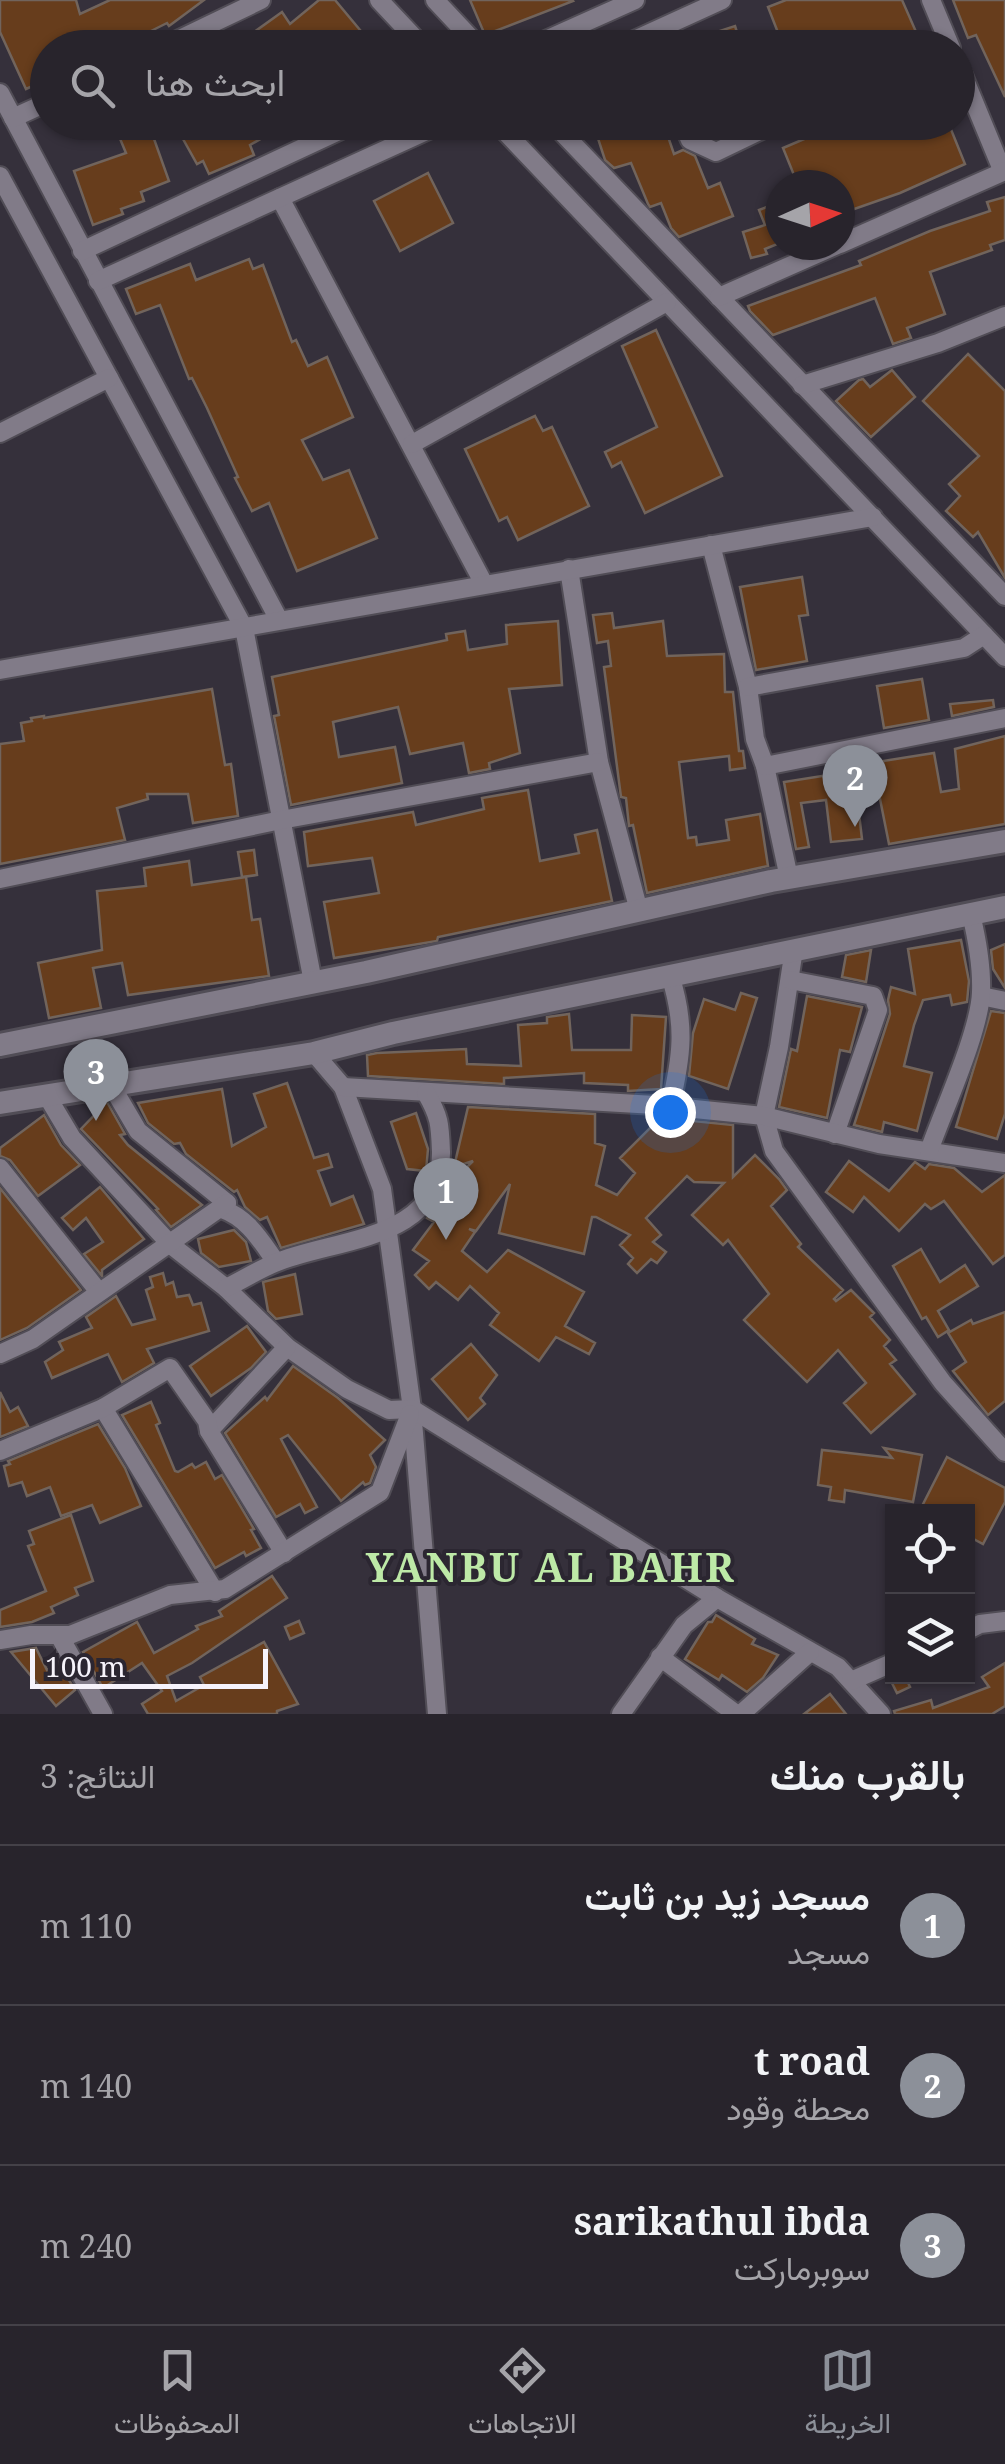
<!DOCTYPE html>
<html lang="ar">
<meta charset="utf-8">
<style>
:root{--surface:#28242c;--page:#302c34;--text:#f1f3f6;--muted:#a5a4a9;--line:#444148;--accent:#8c9099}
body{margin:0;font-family:"Noto Serif",Vazirmatn,serif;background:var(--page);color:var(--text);direction:rtl}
.controls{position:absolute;right:30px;bottom:30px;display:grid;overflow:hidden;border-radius:0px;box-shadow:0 2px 8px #0004}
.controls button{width:90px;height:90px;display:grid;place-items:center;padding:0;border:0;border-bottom:2px solid var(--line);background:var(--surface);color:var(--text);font:50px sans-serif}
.compass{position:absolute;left:765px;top:170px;width:90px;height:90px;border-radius:50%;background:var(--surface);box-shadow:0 2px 8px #0004;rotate:87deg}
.scale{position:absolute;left:30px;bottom:25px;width:238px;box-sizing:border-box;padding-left:10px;border:5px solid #f6f3fb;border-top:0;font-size:28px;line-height:35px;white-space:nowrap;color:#f6f3fb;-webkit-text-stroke:8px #2b2631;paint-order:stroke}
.you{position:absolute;left:670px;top:1112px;width:35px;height:35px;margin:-25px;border:8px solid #fff;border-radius:50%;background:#1a73e8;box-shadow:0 0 0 15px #1a73e833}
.badge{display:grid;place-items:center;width:65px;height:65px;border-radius:50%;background:var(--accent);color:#fff;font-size:32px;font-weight:700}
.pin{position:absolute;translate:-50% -82px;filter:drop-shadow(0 2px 5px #0008)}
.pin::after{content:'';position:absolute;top:52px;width:35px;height:30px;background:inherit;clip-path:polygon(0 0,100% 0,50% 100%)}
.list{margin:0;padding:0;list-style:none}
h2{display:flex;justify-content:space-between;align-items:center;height:130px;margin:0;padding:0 40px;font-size:42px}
h2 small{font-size:32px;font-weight:400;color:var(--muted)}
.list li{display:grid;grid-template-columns:65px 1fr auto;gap:30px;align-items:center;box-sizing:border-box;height:160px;padding:0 40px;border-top:2px solid var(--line)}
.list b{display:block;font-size:38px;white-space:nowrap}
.list p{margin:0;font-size:32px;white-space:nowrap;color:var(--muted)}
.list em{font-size:32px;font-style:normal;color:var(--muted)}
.icon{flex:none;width:55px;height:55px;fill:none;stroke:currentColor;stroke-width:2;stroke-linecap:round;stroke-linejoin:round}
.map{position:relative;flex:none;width:1005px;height:1714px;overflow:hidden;direction:ltr}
.search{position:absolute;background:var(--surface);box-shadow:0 2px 8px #0004;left:30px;right:30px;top:30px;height:110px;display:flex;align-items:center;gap:25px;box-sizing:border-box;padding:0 35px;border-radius:55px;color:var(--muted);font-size:38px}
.sheet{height:610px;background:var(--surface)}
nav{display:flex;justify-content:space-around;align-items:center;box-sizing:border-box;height:140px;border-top:2px solid var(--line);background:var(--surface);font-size:28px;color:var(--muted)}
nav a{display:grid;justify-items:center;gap:5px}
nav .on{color:var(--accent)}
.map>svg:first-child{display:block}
</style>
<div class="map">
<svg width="1005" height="1714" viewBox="0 0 1005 1714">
<rect width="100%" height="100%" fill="#35303b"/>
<g fill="#673d1c" stroke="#71645c" stroke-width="2.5">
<path d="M0 0H76L80 14 110 0H204L169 26 167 23 117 48H48V79L26 89 0 32Z"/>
<path d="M319 0H335L375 48H232L282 12 290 24Z"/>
<path d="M470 0H572L573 1 485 35Z"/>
<path d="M786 0H902L917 34 885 48H784L768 7Z"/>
<path d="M953 0H1005V97L976 35 968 38Z"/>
<path d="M735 26 742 48H677V45Z"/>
<path d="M113 122H148L169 181 141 192 144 201 121 209 123 214 93 225 74 171 126 153Z"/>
<path d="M191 122H290L250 145 254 155 209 174 203 161 197 164 178 130Z"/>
<path d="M570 122H663L674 154 683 150 695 156 708 188 720 183 733 216 679 237 671 228 661 203 650 207 648 204 631 163 614 168 605 160 595 129 581 134Z"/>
<path d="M844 122H948L965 164 900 193 840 214V185H823L820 177 798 185 783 148Z"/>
<path d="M428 173 453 223 400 251 374 201Z"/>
<path d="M1005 197V240L990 245 992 250 930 272 945 314 907 328 911 338 893 344 875 298 773 335 750 311 748 306 861 265 859 261 930 231 990 211 987 202Z"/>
<path d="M780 202V243L765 249 767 254 751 258 743 232 765 225 759 210Z"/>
<path d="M249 259 253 269 263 265 292 342 296 340 308 366 327 357 353 417 302 440 323 480 349 470 377 538 297 571 269 503 252 511 235 478 238 477 207 408 192 378 189 379 160 305 136 314 126 289 190 264 196 280Z"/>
<path d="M656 330 722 476 645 513 621 462 612 467 605 452 657 427 622 346Z"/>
<path d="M968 354 1005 391V578L978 532 973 537 946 511 960 496 949 484 979 456 923 401Z"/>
<path d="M892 370 915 397 871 437 836 401 859 380 863 379 870 387Z"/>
<path d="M535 416 543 431 552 427 589 506 518 540 507 517 499 521 465 449Z"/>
<path d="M802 577 808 615 799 616 807 661 756 670 740 587Z"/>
<path d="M612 613 614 628 663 621 667 656 724 654 725 692H733L739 751H743L745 768 730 770 729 756 679 762 688 838 696 837 697 845 729 840 726 820 760 814 768 866 647 893 633 825 629 826 626 798 621 797 604 667 611 666 608 641 597 643 593 615Z"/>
<path d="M558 621 562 685 509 689 520 753 489 763 490 769 469 773 463 743 410 754 398 707 333 722 339 757 395 747 402 783 291 805 274 716 279 715 272 677 447 640 446 634 465 631 468 650 507 644 506 625Z"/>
<path d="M922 679 929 720 884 728 877 686Z"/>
<path d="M212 689 225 765 231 764 238 816 193 823 188 794H147L148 799 117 808 125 840 0 864V744L24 741 21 723 32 721 31 718 44 716V718Z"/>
<path d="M993 700 994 707 952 716 950 704Z"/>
<path d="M1005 736V824L889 844 874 769 884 768 883 761 934 753 941 792 959 789 955 749Z"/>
<path d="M854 771 862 839 831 842 826 800 801 803 809 847 796 849 784 782Z"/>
<path d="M528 790 540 861 579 853 575 835 597 830 612 901 438 937 437 941 334 958 324 902 379 893 372 858 308 866 304 832 413 812 416 825 484 809 482 798Z"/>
<path d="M254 850 257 875 242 877 238 852Z"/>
<path d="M189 861 192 885 246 877 252 920 260 919 269 976 128 995 122 963 93 968 101 1008 49 1018 38 963 102 950 97 891 146 886 144 868Z"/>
<path d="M961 940 969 981 967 1002 952 1005 950 995 923 1000 914 1025 904 1066 932 1073 917 1131 884 1122 882 1132 854 1125 890 1014 888 1000 891 987 915 994 908 949Z"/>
<path d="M1005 944V988L993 969 991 950Z"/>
<path d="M871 950 866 982 842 977 846 955Z"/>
<path d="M741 993 757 998 728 1089 689 1076 693 1033 704 999 735 1010Z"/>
<path d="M807 996 862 1007 850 1052 840 1050 827 1118 779 1107 791 1049 797 1051Z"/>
<path d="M991 1011 1005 1013V1114L997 1139 956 1127Z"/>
<path d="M569 1014 572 1050H631L632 1015 666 1017 661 1089 628 1091V1085L584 1083V1073L504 1078V1084L368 1076 367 1055 377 1053 466 1049 467 1064 521 1066 518 1025 547 1023V1017Z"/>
<path d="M287 1083 314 1158 328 1154 332 1167 318 1171 331 1205 353 1196 364 1224 281 1248 267 1217 260 1220 245 1207 237 1190 234 1192 186 1154 180 1143 174 1144 148 1123 138 1103 222 1089 232 1146 266 1127 254 1094Z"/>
<path d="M107 1102 125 1134 120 1135 128 1145 202 1205 171 1227 156 1210 158 1209 81 1129Z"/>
<path d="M468 1107 595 1114V1143L605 1146 596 1185 617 1195 635 1173 620 1158 655 1123 662 1124 664 1118 733 1125V1177L755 1155 779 1179 787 1190 771 1206 801 1244 798 1247 843 1290 834 1299 836 1301 851 1290 874 1313 870 1317 890 1340 884 1346 896 1360 890 1364 915 1394 871 1433 844 1403 866 1383 838 1350 807 1382 744 1320 769 1294 728 1240 723 1245 692 1215 724 1183 694 1182 687 1176 646 1218 661 1235 653 1242 666 1252 657 1263 651 1259 637 1273 628 1264 633 1258 620 1245 630 1235 596 1217H592L584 1254 499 1233 510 1184 476 1231 469 1229 475 1232 462 1251 487 1272 508 1250 584 1292 565 1326 595 1343 589 1354 556 1337 539 1361 490 1325 499 1313 470 1286 458 1300 436 1282 429 1289 415 1275 429 1261 413 1250 434 1222 427 1218 441 1199 447 1207 459 1191 461 1173 473 1161 454 1167Z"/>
<path d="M416 1113 428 1149 426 1171 407 1169 391 1122Z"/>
<path d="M44 1115 61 1145 80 1165 38 1196 10 1160 0 1156V1148Z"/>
<path d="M849 1161 889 1191 915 1162 925 1169 929 1164 954 1168 982 1192 1005 1175V1255L993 1264 944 1201 931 1209 925 1204 899 1231 864 1197 853 1212 826 1192Z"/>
<path d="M100 1187 144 1239 102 1270V1276L84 1254 103 1242 86 1218 73 1230 62 1218Z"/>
<path d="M0 1188 81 1290 27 1328 0 1340Z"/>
<path d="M234 1230 246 1242 251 1261 219 1267 201 1253 198 1239Z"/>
<path d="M921 1249 940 1282 965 1265 978 1286 938 1311 949 1330 938 1337 926 1317 922 1319 893 1266Z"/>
<path d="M163 1273 166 1285 173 1282 177 1297 189 1295 193 1305 201 1303 209 1331 147 1349 154 1363 122 1382 108 1354 52 1378 45 1362 63 1350 59 1342 92 1328 86 1317 116 1296 132 1325 155 1319 146 1290 153 1287 150 1277Z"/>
<path d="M295 1274 302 1314 276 1319 268 1311 263 1282Z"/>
<path d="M1005 1312V1401L988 1415 953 1371 966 1362 948 1333 971 1320 973 1324Z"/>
<path d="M247 1326 266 1352 251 1368 211 1396 190 1366Z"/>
<path d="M471 1344 497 1375 480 1398 485 1404 468 1420 432 1379Z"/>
<path d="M293 1366 338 1398 385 1440 370 1455 376 1467 370 1483 365 1485 363 1482 341 1501 288 1435 281 1439 317 1507 305 1513 300 1504 276 1517 225 1433 265 1397 267 1400Z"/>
<path d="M0 1392 10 1412 18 1407 28 1426 0 1437Z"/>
<path d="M151 1402 160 1423 156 1425 175 1471 178 1472 192 1464 195 1468 206 1462 215 1479 222 1475 254 1529 251 1530 261 1548 246 1556 244 1552 215 1568 122 1415Z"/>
<path d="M98 1424 125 1468 141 1506 100 1523 92 1505 61 1516 50 1487 27 1496 22 1482 9 1486 4 1466 10 1464 8 1461Z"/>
<path d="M884 1448 922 1455 913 1502 845 1490 844 1502 829 1500 831 1487 818 1485 822 1450 892 1458Z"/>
<path d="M947 1457 1005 1488V1502L983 1544 968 1536V1512H919Z"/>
<path d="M71 1515 93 1581 75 1588 78 1595 51 1607 54 1613 32 1622 0 1627V1610L46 1591 28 1546 34 1544 29 1531Z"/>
<path d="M272 1576 287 1598 192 1663 167 1676 176 1701 204 1685 200 1677 264 1642 298 1704 277 1711V1714H148L142 1704 162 1691 142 1663 103 1688 83 1652 137 1622 154 1653 198 1629 196 1626 222 1616 219 1611Z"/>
<path d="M716 1615 755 1639 752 1644 778 1655 763 1678 747 1692 722 1675 719 1680 685 1659 708 1622H712Z"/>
<path d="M299 1621 304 1633 290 1639 285 1627Z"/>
<path d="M36 1648 47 1670 58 1662 75 1690 56 1706 11 1652Z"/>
<path d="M1005 1663V1706L992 1714H895L894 1711 931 1700 933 1708 989 1687 982 1677Z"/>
<path d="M901 1676H905L910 1687 897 1693 891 1681Z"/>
<path d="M830 1694 846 1714H804Z"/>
</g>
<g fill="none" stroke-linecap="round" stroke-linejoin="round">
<defs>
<g id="minor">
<path d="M379 0 424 48"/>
<path d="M435 0 480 48"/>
<path d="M931 0 951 48"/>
<path d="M161 48 261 0"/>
<path d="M528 48 635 0"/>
<path d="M617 48 722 0"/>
<path d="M958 63 1003 172"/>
<path d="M0 93 279 620"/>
<path d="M13 118 48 102"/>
<path d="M496 122 1005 657"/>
<path d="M552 122 1005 596"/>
<path d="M682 122 690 140 716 152 778 122"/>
<path d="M0 176 244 628 313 982"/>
<path d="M280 198 484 584"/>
<path d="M840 244 1005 171"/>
<path d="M82 251 358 122"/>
<path d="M98 281 446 122"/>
<path d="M719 297 837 245"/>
<path d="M802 385 938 343 1005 316"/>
<path d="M0 433 109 378"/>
<path d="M412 444 667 302"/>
<path d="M711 545 748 687 755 739 765 766 789 878"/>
<path d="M569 569 599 762 639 911"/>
<path d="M0 670 873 517"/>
<path d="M748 687 964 648 984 635"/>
<path d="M765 766 1005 718"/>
<path d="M0 879 281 820 599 762"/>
<path d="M794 949 779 1047 764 1116 774 1151 943 1383 1005 1452"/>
<path d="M790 980 873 996 878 1010 835 1134"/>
<path d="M981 996 1005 1001"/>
<path d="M314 1053 343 1087 382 1189 412 1409 437 1714"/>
<path d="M111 1085 138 1131 227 1203 222 1209C248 1218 261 1241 276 1262"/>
<path d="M343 1087 655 1105 764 1116 879 1144 1005 1163"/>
<path d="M47 1096 72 1138 171 1245 226 1288 287 1347 347 1389 389 1410 412 1409 717 1598 838 1667 881 1714"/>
<path d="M670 1107C682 1056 686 1025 670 975"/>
<path d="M929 1151C943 1111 980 1031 981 992 982 966 977 939 971 914"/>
<path d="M0 1168 99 1292"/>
<path d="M226 1288C242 1280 258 1270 275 1263 334 1238 442 1242 441 1152 440 1125 440 1117 426 1093"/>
<path d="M0 1354 33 1339 227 1203"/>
<path d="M103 1408 215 1592"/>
<path d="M209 1431 287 1347"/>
<path d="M0 1451 103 1408 170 1368 207 1421 209 1431 284 1553"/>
<path d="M968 1630 980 1624 1005 1621"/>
<path d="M60 1637 103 1714"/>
<path d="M0 1640 31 1635H70L170 1595 225 1589 380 1492 410 1414"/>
<path d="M660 1657 736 1714"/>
<path d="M851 1681 892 1663"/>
<path d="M621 1714 684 1625 717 1598"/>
<path d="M741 1714 810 1652"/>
</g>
<g id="tertiary">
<path d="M0 1045 366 972 771 881 1005 841"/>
<path d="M0 1103 314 1053 393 1033 1005 907"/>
</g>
</defs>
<use href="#minor" stroke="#514d56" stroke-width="22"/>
<use href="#tertiary" stroke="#514d56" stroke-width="28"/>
<use href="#minor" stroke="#817b88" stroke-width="18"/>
<use href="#tertiary" stroke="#817b88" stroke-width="22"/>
</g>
<g text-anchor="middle" stroke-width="8" stroke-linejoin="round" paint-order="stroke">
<g font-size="40" font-weight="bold" letter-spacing="2.5" fill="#bde9a7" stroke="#2b2631">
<text x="551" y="1582">YANBU AL BAHR</text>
</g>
</g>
</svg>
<div class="controls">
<button><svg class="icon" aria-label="locate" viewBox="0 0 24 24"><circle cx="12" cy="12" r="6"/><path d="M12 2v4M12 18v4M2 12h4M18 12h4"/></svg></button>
<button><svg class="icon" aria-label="layers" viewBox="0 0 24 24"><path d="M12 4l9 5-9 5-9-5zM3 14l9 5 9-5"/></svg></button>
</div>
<svg class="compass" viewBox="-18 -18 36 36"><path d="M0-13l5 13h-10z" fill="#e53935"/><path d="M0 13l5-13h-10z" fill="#a5a4a9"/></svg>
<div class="scale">100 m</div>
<div class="you"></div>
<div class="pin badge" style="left:446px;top:1240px">1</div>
<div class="pin badge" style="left:855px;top:827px">2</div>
<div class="pin badge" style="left:96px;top:1121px">3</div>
<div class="search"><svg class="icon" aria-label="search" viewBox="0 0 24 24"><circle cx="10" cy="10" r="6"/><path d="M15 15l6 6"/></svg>ابحث هنا</div>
</div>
<section class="sheet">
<h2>بالقرب منك<small>النتائج: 3</small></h2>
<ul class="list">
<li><span class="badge">1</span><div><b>مسجد زيد بن ثابت</b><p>مسجد</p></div><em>110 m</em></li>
<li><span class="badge">2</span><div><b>t road</b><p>محطة وقود</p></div><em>140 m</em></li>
<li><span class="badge">3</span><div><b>sarikathul ibda</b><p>سوبرماركت</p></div><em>240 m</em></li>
</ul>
</section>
<nav>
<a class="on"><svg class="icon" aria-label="map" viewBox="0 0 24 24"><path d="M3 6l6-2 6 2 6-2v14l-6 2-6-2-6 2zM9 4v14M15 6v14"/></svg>الخريطة</a>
<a><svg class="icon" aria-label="directions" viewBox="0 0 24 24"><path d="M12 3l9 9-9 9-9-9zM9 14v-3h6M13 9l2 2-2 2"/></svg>الاتجاهات</a>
<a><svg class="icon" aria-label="saved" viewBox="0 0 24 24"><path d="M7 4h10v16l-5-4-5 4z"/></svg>المحفوظات</a>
</nav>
